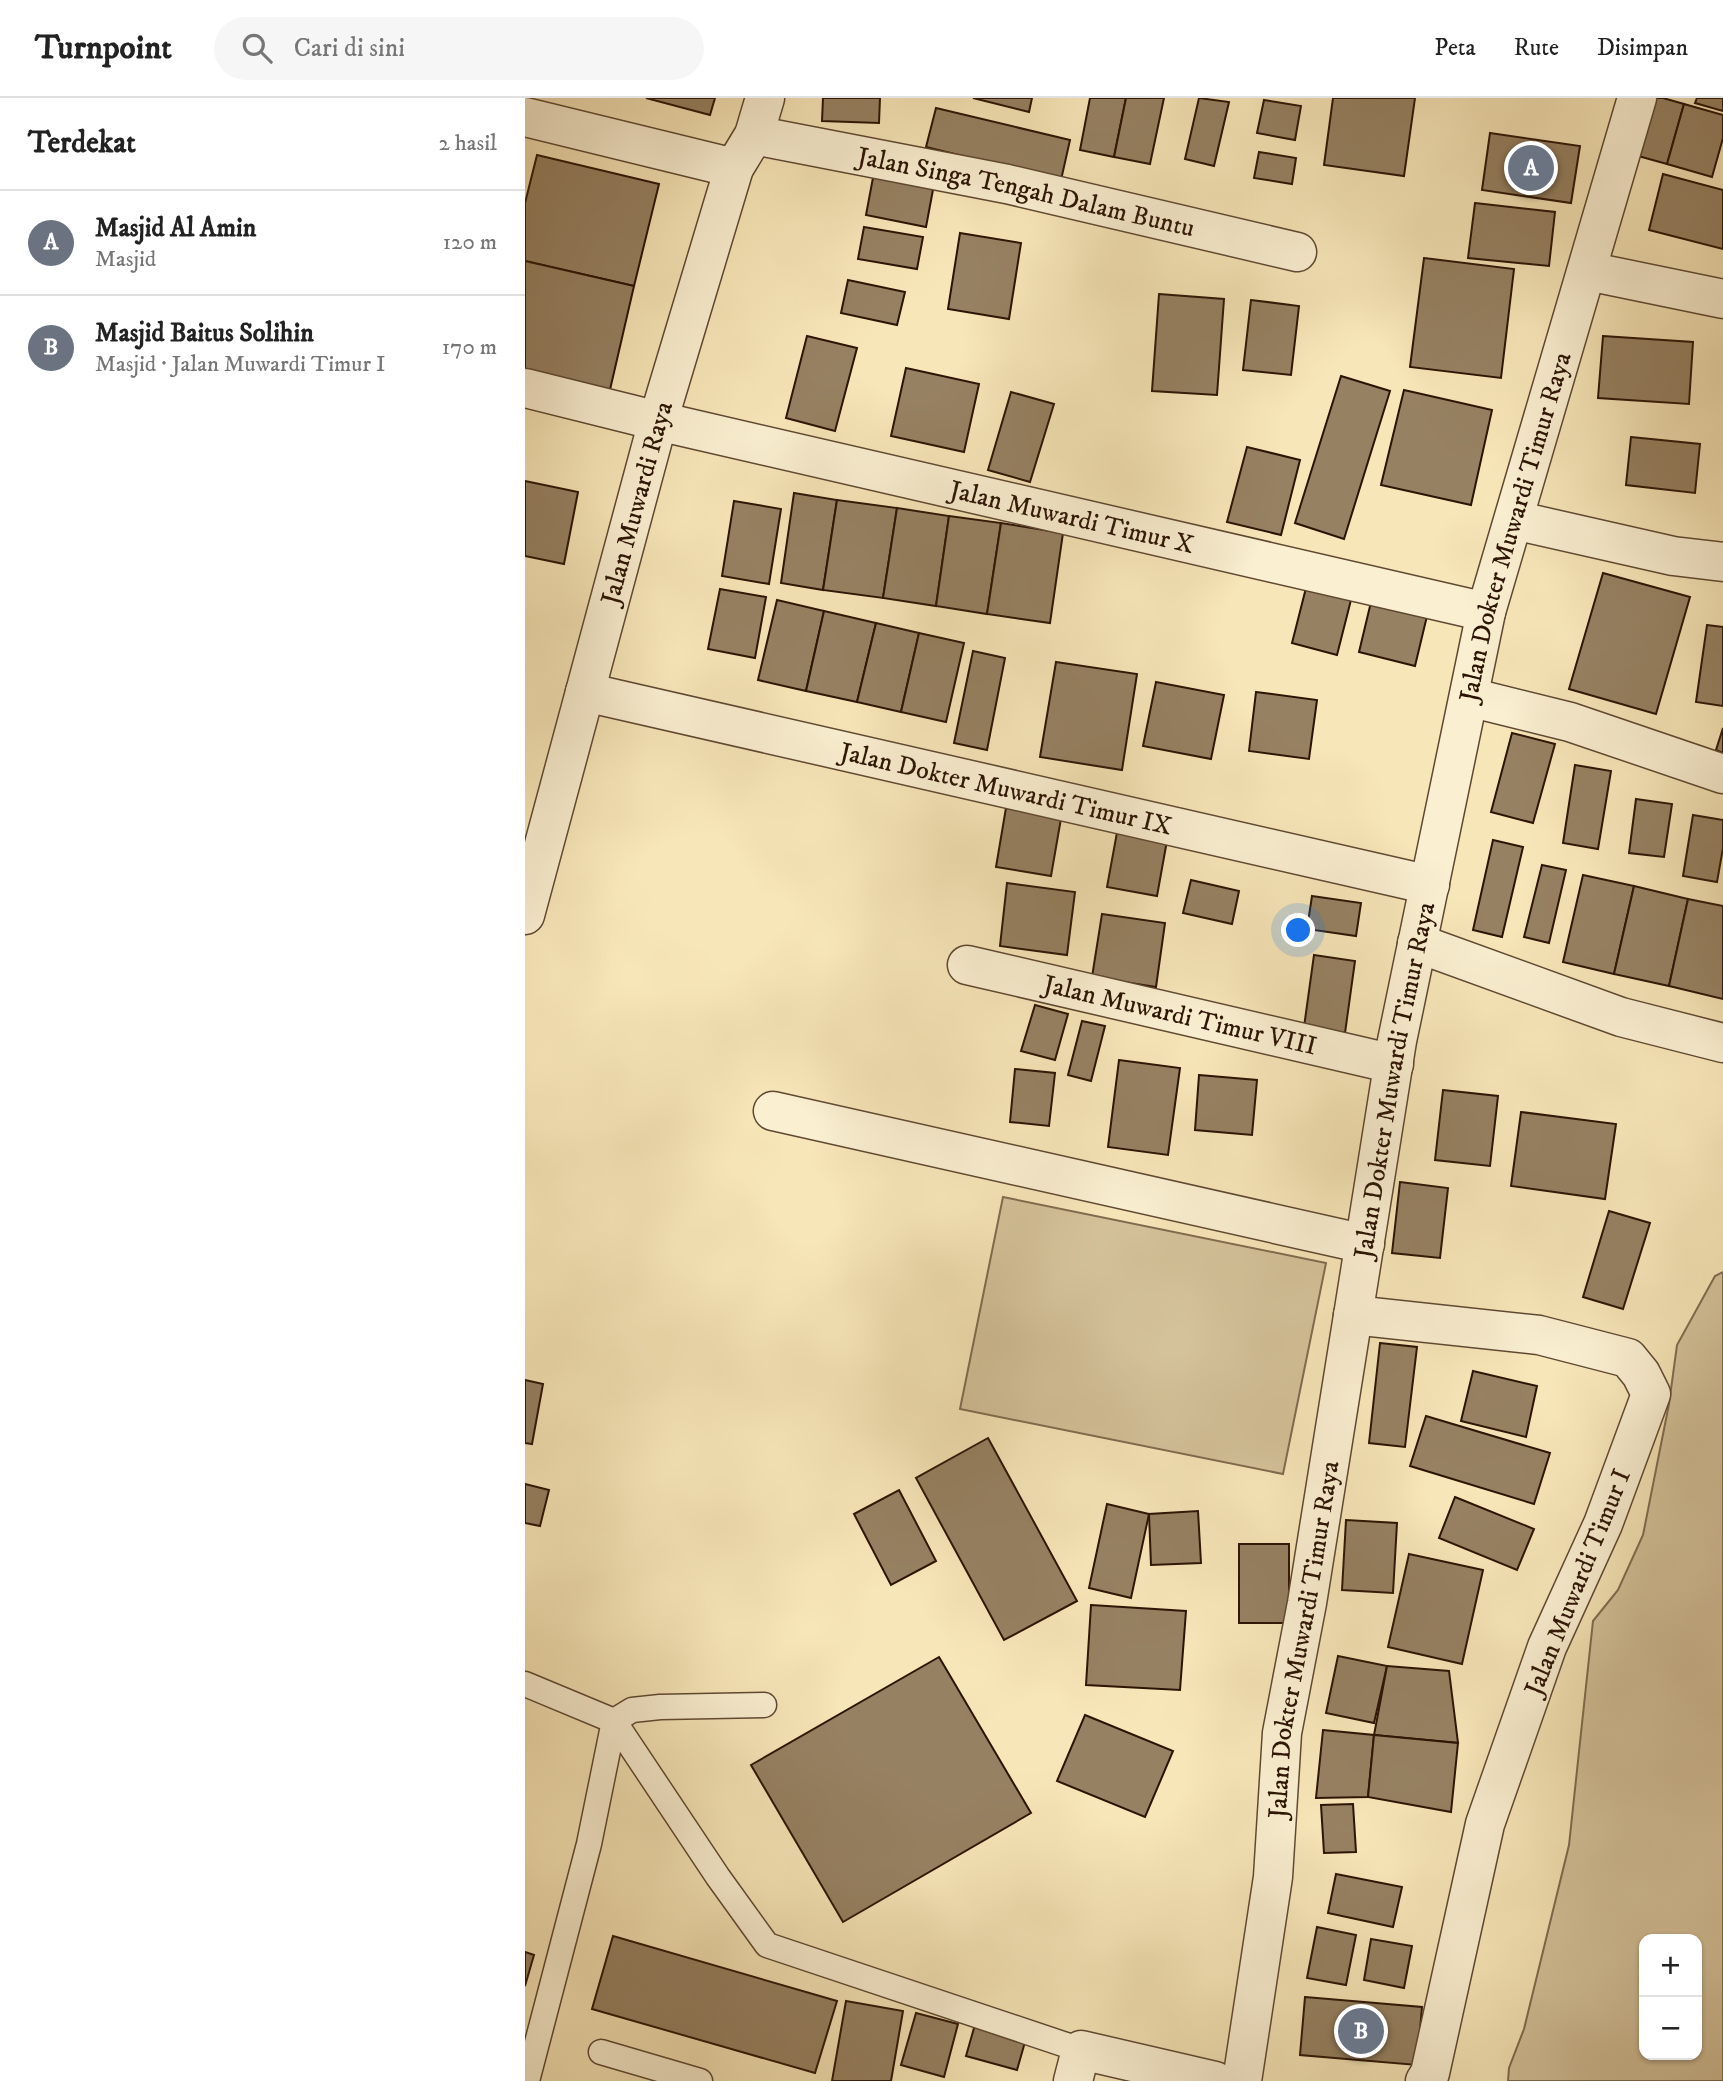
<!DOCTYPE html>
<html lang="id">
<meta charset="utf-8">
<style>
:root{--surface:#fff;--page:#f6f6f6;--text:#222;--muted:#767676;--line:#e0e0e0;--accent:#db2777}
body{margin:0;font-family:"IM FELL DW Pica",serif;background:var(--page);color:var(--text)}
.controls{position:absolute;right:21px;bottom:21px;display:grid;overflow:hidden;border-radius:14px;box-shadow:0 2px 5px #0004}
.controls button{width:63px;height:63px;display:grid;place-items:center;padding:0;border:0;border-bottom:2px solid var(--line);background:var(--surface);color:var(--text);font:35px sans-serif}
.you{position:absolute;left:774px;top:833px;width:24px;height:24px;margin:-18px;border:5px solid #fff;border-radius:50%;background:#1a73e8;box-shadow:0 0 0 10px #1a73e833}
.badge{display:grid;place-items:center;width:46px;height:46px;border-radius:50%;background:var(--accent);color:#fff;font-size:23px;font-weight:700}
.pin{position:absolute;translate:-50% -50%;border:4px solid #fff;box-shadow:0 2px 7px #0006}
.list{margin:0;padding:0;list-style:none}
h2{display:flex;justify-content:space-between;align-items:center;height:91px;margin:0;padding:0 28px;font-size:30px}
h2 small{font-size:23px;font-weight:400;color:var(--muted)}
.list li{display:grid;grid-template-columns:46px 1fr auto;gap:21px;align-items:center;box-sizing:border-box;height:105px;padding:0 28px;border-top:2px solid var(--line)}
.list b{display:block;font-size:26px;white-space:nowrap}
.list p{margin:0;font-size:23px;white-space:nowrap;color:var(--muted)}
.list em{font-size:23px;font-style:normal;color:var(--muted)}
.icon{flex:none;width:38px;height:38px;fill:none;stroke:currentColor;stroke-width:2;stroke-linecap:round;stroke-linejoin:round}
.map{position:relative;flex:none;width:1198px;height:1983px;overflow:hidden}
header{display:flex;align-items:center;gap:42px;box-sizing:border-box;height:98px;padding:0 35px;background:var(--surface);border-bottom:2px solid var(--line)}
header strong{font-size:33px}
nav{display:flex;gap:38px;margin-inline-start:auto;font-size:24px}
.search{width:490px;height:63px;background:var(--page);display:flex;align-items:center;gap:18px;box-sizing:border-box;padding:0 24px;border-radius:38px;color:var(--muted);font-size:26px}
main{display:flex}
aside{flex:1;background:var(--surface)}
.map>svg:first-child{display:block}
</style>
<header>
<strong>Turnpoint</strong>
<div class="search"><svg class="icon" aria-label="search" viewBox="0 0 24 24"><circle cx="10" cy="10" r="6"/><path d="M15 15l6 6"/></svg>Cari di sini</div>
<nav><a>Peta</a><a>Rute</a><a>Disimpan</a></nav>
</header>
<main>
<aside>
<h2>Terdekat<small>2 hasil</small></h2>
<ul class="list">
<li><span class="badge" style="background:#6b7280">A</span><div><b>Masjid Al Amin</b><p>Masjid</p></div><em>120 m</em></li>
<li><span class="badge" style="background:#6b7280">B</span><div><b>Masjid Baitus Solihin</b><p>Masjid · Jalan Muwardi Timur I</p></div><em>170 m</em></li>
</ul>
</aside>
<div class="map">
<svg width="1198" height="1983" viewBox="0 0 1198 1983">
<rect width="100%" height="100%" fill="#f7e6b8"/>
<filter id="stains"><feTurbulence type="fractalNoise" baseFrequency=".00286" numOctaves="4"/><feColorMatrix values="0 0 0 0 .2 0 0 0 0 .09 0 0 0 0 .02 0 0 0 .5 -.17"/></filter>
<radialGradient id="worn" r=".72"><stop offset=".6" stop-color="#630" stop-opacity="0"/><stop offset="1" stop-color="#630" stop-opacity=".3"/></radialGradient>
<g fill="#d4c29a" stroke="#806b50" stroke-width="2" fill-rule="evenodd">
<path d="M478 1099 801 1165 758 1376 435 1311Z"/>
<path d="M1198 1174V1983H983L984 1970 999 1931 1044 1747 1068 1523 1093 1492 1118 1437 1144 1306 1152 1247 1190 1178ZM1119 1841H1172V1957H1119Z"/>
</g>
<g fill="#968162" stroke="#2c1405" stroke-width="2">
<path d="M121 0H190L185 17Z"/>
<path d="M298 0H355L354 25 297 23Z"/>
<path d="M448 0H507L504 14Z"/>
<path d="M565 0H601L589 59 555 52Z"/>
<path d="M601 0H639L625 66 589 59Z"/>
<path d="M674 0 704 4 689 68 660 61Z"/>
<path d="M808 0H890L879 78 799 67Z"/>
<path d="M1122 0H1138L1159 6 1142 66 1106 56Z"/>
<path d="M1172 0H1198V13L1170 5Z"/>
<path d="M739 2 776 8 770 42 732 35Z"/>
<path d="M1159 6 1198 17V40L1187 79 1142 66Z"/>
<path d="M411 10 545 42 536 82 401 49Z"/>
<path d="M965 35 1055 48 1046 105 957 92Z"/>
<path d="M734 54 771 60 767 86 729 80Z"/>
<path d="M12 57 134 86 109 188 0 163V105Z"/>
<path d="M350 69 410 81 401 129 341 117Z"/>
<path d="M1138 76 1198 92V151L1124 132Z"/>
<path d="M950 105 1030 114 1024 168 943 160Z"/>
<path d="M339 129 398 139 392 171 333 161Z"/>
<path d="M435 135 496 145 484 221 423 211Z"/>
<path d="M899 160 989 171 976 280 885 269Z"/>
<path d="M0 163 109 188 84 296 0 276Z"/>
<path d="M323 182 380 194 372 227 316 215Z"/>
<path d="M634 196 699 201 692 297 627 293Z"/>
<path d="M726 202 774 208 766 277 718 272Z"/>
<path d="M282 238 332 250 310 333 261 320Z"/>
<path d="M1078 238 1168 244 1164 306 1073 300Z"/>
<path d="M381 270 454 286 439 354 366 338Z"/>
<path d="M816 278 865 293 819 441 770 425Z"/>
<path d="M879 292 967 312 946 407 856 387Z"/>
<path d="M486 294 529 306 505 384 463 372Z"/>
<path d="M1106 339 1175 346 1170 395 1101 387Z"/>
<path d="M722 349 775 362 756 437 702 424Z"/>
<path d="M0 383 53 394 39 466 0 458Z"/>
<path d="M269 395 312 402 298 492 256 485Z"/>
<path d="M312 402 372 410 358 500 298 492Z"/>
<path d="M209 403 256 411 244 486 197 478Z"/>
<path d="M372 410 424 418 411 508 358 500Z"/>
<path d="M424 418 476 425 462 516 411 508Z"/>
<path d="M476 425 538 435 525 525 462 516Z"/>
<path d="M1078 475 1165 499 1131 616 1044 591Z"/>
<path d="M783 482 828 494 812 557 767 545Z"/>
<path d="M195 491 241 499 230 560 183 551Z"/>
<path d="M252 502 299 513 281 593 233 582Z"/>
<path d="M846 504 902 518 890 568 834 554Z"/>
<path d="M299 513 351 525 332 604 281 593Z"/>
<path d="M351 525 394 535 376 614 332 604Z"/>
<path d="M1182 527 1198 529V608L1171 604Z"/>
<path d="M394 535 439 545 421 624 376 614Z"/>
<path d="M448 553 480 560 462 652 429 645Z"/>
<path d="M531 564 612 576 597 672 515 659Z"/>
<path d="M631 584 699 597 686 661 618 648Z"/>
<path d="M731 594 792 602 784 661 724 653Z"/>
<path d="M1198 630V655L1191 652Z"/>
<path d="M987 635 1030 646 1008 725 966 714Z"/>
<path d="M1050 667 1086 673 1073 751 1038 745Z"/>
<path d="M483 698 538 709 526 778 471 769Z"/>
<path d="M1111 701 1147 706 1139 759 1104 755Z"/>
<path d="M1168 717 1198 722V750L1192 784 1158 778Z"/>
<path d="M593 729 643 737 632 798 582 789Z"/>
<path d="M968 742 998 749 977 839 948 832Z"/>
<path d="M1017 767 1041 772 1024 845 999 839Z"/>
<path d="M1058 777 1109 788 1089 876 1038 864Z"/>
<path d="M666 782 714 793 707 826 658 815Z"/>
<path d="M482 785 550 794 542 857 475 848Z"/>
<path d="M1109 788 1163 801 1144 888 1089 876Z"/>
<path d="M787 798 836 805 831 838 782 831Z"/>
<path d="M1163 801 1198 808V901L1144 888Z"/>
<path d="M577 816 640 825 631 889 567 879Z"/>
<path d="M789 857 830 863 820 935 779 929Z"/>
<path d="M510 907 543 916 530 962 496 953Z"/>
<path d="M557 923 580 928 566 983 543 977Z"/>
<path d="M594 962 655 970 643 1057 583 1049Z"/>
<path d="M490 971 530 975 524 1028 485 1024Z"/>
<path d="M674 977 732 982 727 1037 670 1032Z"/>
<path d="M918 992 973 998 965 1068 910 1062Z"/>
<path d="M996 1014 1091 1026 1080 1101 986 1088Z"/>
<path d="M875 1084 923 1090 915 1160 867 1155Z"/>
<path d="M1084 1113 1125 1125 1098 1211 1058 1199Z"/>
<path d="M855 1245 892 1249 880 1349 844 1345Z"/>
<path d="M948 1273 1012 1288 1001 1339 936 1323Z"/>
<path d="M0 1282 18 1286 7 1346 0 1345Z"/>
<path d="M901 1318 1025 1355 1009 1406 885 1368Z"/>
<path d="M463 1340 552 1503 479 1542 391 1380Z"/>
<path d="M0 1386 24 1392 15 1428 0 1425Z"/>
<path d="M374 1392 411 1463 366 1487 329 1416Z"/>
<path d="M930 1399 1009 1431 992 1472 914 1440Z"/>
<path d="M582 1406 624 1416 606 1500 564 1490Z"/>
<path d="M673 1413 676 1465 626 1467 624 1416Z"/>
<path d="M821 1422 872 1425 868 1495 817 1492Z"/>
<rect x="714" y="1446" width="50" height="79"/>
<path d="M884 1456 958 1472 937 1566 863 1549Z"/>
<path d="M566 1507 661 1513 655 1592 561 1587Z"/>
<path d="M813 1558 862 1568 849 1625 801 1615Z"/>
<path d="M414 1559 506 1715 318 1824 226 1667Z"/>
<path d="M862 1568 924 1573 933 1645 849 1637Z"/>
<path d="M560 1617 648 1653 620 1719 532 1683Z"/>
<path d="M798 1632 849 1637 843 1699 791 1700Z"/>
<path d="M849 1637 933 1645 926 1714 843 1699Z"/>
<path d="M828 1706 831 1754 799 1755 796 1707Z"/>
<path d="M811 1776 877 1789 868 1829 803 1815Z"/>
<path d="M792 1829 831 1837 821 1887 782 1880Z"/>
<path d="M88 1838 312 1903 290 1975 67 1911Z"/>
<path d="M846 1841 887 1848 879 1890 839 1882Z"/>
<path d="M0 1854 9 1857 0 1888Z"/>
<path d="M780 1899 897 1909 892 1967 775 1957Z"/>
<path d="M321 1903 378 1913 366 1983H307Z"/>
<path d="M391 1915 433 1926 419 1979 376 1967Z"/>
<path d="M451 1923 502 1937 492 1972 441 1958Z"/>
</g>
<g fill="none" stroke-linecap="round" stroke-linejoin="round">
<defs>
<g id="service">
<path d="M0 1586 89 1623 193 1779 242 1847 556 1952"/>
<path d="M76 1954 175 1983"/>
<path d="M2 1983 64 1746 89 1623 107 1612 135 1609 239 1607"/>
</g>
<g id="minor">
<path d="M0 19 209 70"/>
<path id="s1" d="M229 37 482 86 772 154"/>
<path d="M1062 173 1198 201"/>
<path id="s2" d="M0 290 133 323 961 514"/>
<path d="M989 422 1148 458 1198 464"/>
<path id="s3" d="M60 594 905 787"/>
<path d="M944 599 1045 624 1198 676"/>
<path id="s4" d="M0 817 133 323 209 70 229 37 240 0"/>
<path d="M892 845 1096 919 1198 945"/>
<path id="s5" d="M442 867 869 966"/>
<path d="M248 1013 840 1146"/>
<path d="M828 1217 1014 1237 1103 1260 1116 1276 1126 1296 1078 1426 1022 1549 960 1726 905 1975 900 1983"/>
<path d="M548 1983 556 1952 690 1983"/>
<path id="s6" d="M717 1983 748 1779 757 1635 782 1505 872 943 961 514 1112 0"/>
</g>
</defs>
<use href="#service" stroke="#5f4832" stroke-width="27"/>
<use href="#minor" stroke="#5f4832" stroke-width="41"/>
<use href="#service" stroke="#faefd1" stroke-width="24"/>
<use href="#minor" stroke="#faefd1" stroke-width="38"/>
</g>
<g text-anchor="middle" stroke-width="5" stroke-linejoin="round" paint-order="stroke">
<g font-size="26" fill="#2c1405" stroke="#faefd1">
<text dy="9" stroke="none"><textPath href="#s1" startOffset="278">Jalan Singa Tengah Dalam Buntu</textPath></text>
<text dy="9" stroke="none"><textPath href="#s4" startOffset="427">Jalan Muwardi Raya</textPath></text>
<text dy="9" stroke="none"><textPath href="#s2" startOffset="562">Jalan Muwardi Timur X</textPath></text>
<text dy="9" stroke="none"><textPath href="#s6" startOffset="1580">Jalan Dokter Muwardi Timur Raya</textPath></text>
<text dy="9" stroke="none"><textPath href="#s3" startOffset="432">Jalan Dokter Muwardi Timur IX</textPath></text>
<text dy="9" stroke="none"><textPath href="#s5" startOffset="219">Jalan Muwardi Timur VIII</textPath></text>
<text dy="9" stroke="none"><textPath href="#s6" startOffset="1013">Jalan Dokter Muwardi Timur Raya</textPath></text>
<text transform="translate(1052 1484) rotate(-68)" y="9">Jalan Muwardi Timur I</text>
<text dy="9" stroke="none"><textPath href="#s6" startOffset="446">Jalan Dokter Muwardi Timur Raya</textPath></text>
</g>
</g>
<rect width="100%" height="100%" filter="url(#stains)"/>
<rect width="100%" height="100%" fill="url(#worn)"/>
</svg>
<div class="controls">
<button>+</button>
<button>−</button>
</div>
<div class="you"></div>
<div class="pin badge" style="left:1006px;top:70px;background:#6b7280">A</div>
<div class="pin badge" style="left:836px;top:1933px;background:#6b7280">B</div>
</div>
</main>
